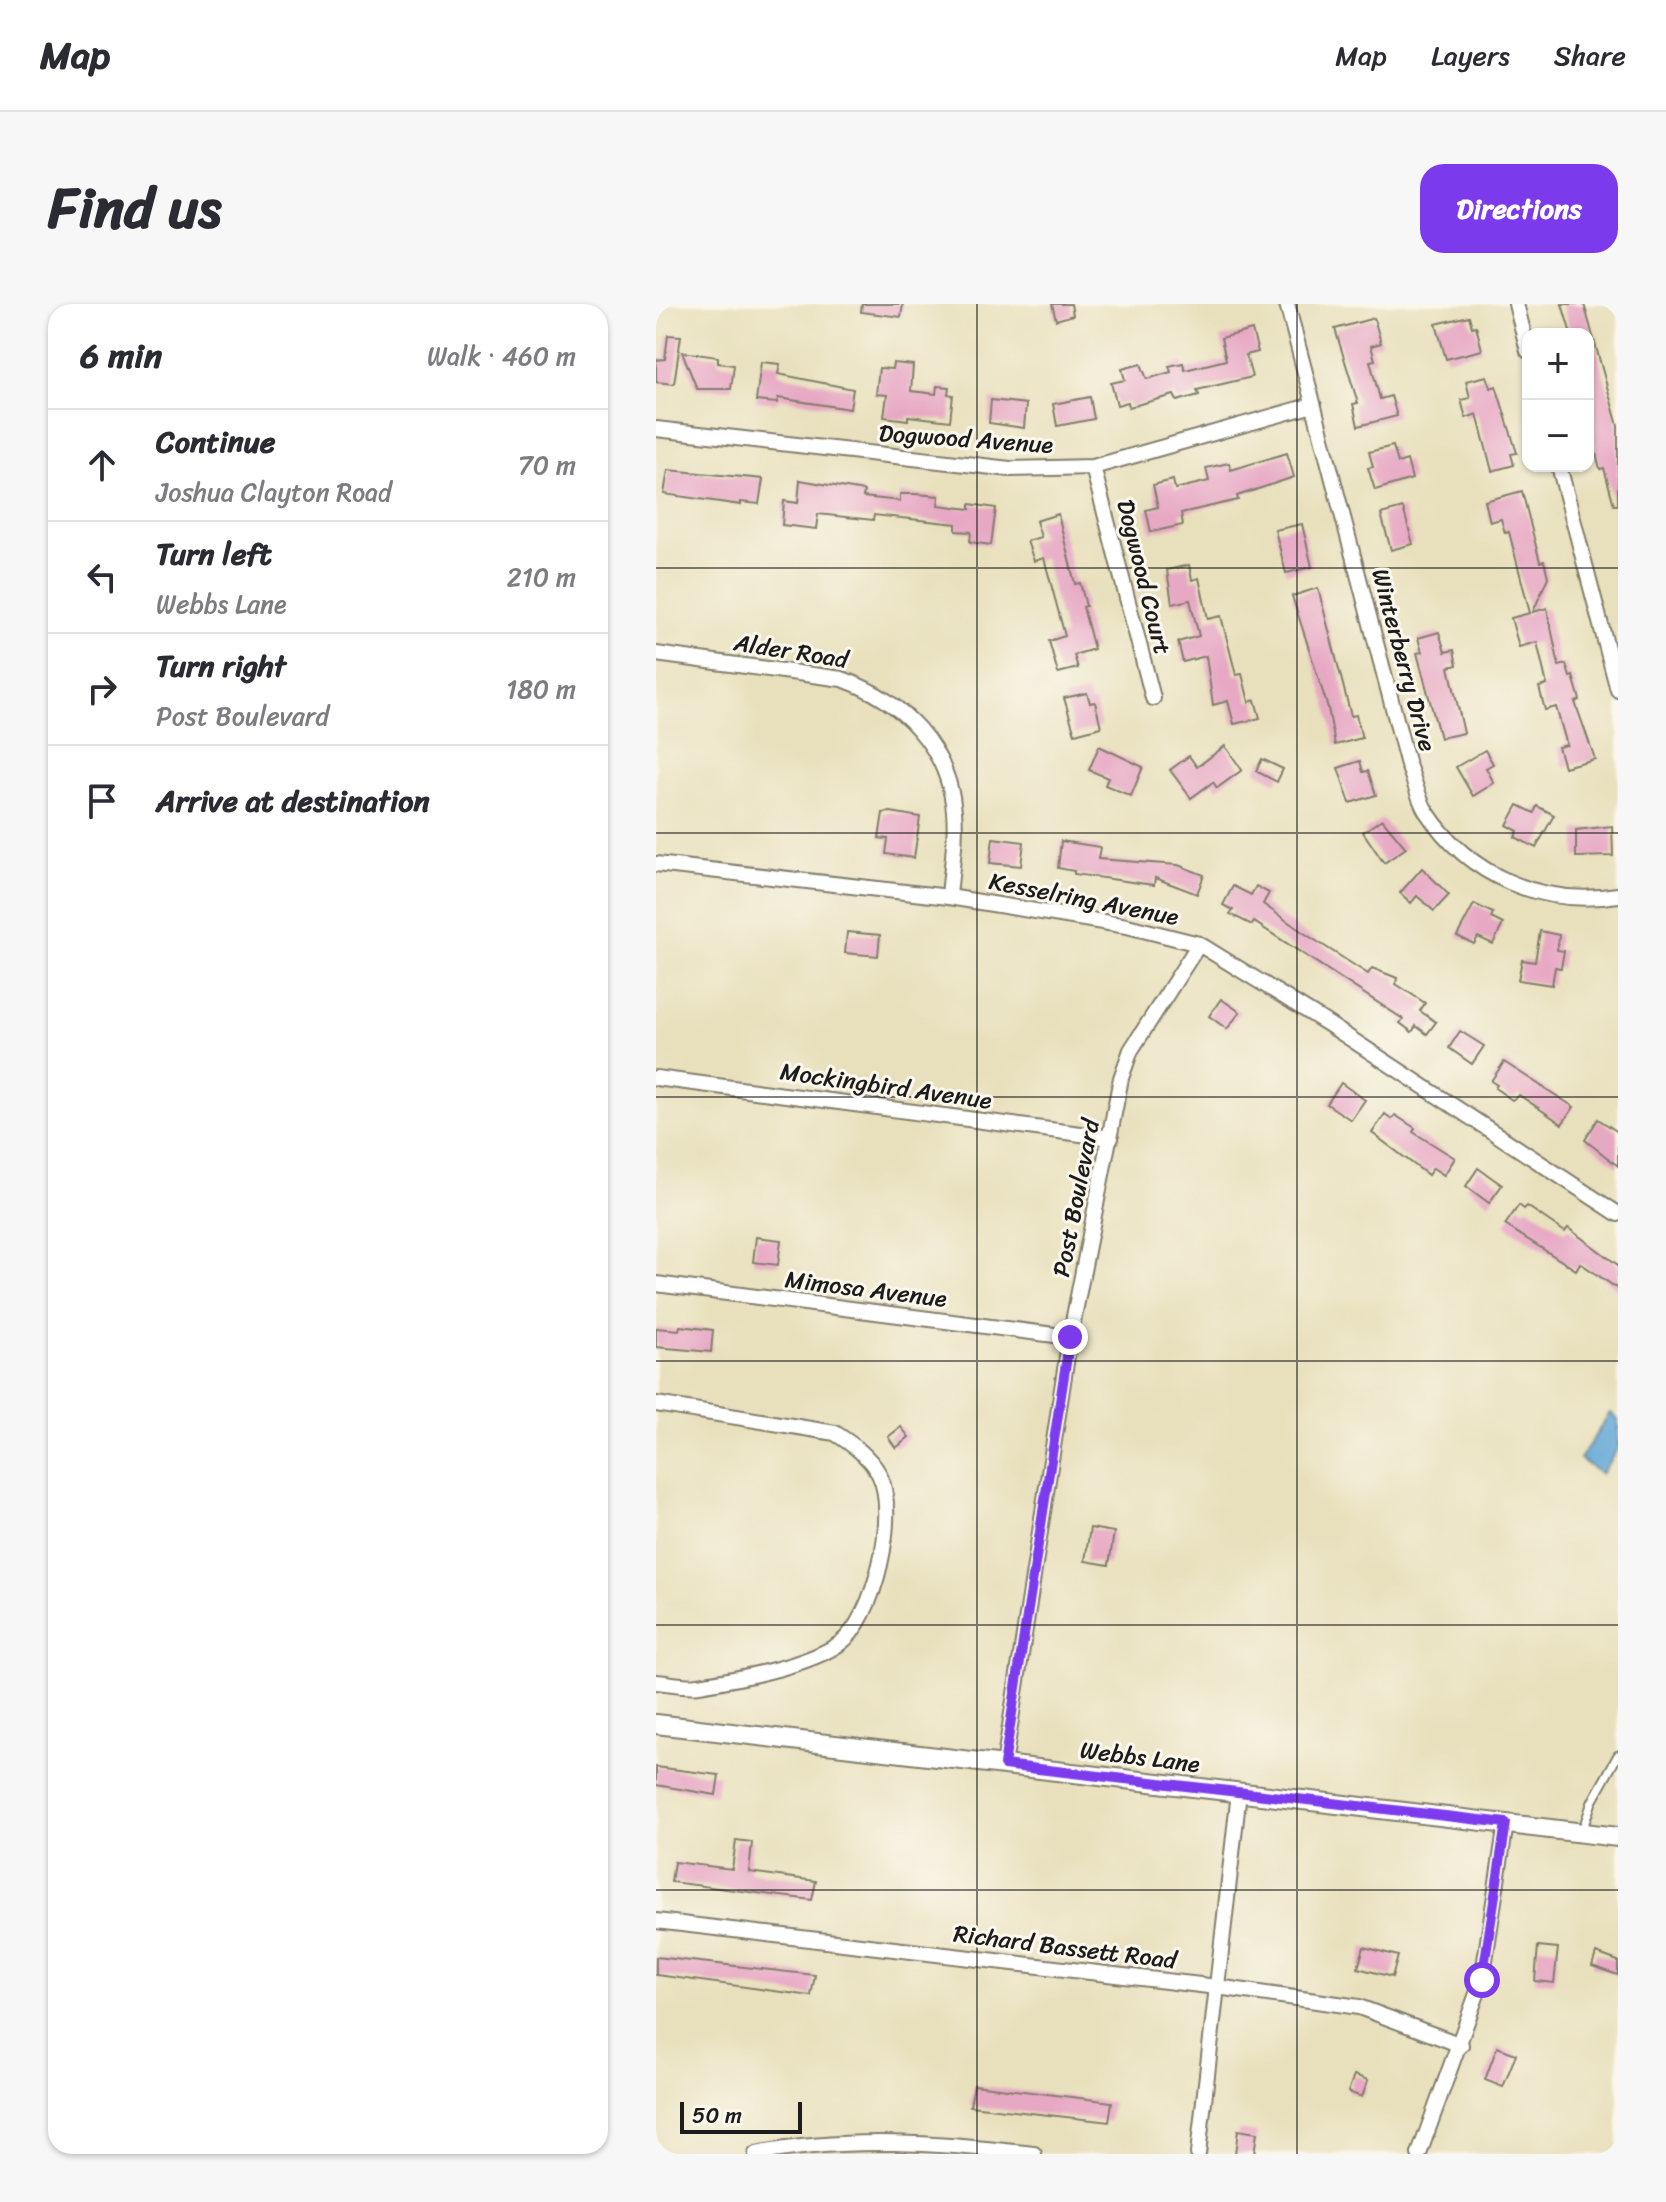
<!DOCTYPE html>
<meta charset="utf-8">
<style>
:root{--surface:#fff;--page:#f7f7f7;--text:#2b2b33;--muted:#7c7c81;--line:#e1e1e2;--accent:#7c3aed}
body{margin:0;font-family:Sriracha,sans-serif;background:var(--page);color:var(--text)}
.controls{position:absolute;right:24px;top:24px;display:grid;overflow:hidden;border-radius:16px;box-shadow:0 2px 6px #0004}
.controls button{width:72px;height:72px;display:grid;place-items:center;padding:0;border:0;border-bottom:2px solid var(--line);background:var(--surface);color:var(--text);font:40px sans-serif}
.scale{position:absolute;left:24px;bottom:20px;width:122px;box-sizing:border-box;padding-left:8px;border:4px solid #1c1c1c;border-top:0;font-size:22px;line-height:28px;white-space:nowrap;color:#1c1c1c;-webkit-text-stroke:6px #fbf7ec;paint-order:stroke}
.stop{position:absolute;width:24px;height:24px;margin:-18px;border:6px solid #7c3aed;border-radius:50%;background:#fff}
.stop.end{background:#7c3aed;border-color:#fff;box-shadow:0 2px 8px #0008}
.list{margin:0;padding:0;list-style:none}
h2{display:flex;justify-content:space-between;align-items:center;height:104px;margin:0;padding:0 32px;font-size:34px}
h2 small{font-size:26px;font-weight:400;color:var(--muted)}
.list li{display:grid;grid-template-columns:52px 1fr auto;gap:24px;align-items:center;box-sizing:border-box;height:112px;padding:0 32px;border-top:2px solid var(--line)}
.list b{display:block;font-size:30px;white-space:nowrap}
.list p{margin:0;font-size:26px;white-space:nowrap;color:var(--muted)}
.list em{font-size:26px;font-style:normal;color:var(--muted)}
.icon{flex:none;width:44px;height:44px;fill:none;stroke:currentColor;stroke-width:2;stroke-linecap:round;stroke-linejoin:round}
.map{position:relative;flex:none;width:962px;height:1850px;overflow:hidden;border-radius:24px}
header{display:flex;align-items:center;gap:48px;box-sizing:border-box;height:112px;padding:0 40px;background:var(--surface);border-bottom:2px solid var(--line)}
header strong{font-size:38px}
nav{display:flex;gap:44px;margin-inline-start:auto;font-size:28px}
.intro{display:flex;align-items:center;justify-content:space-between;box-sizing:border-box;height:192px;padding:0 48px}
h1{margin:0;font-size:56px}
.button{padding:20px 36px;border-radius:24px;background:var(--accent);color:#fff;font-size:28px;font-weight:700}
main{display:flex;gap:48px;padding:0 48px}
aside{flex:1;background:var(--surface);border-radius:24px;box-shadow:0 2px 6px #0004}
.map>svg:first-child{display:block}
</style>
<header>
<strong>Map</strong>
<nav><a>Map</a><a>Layers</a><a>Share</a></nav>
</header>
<div class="intro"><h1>Find us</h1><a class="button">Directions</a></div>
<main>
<aside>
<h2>6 min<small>Walk · 460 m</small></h2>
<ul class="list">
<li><svg class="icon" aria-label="ahead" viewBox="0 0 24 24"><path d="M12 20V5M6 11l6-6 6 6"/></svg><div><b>Continue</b><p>Joshua Clayton Road</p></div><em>70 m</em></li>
<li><svg class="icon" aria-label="left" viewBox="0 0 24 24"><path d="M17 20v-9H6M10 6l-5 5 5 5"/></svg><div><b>Turn left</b><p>Webbs Lane</p></div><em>210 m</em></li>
<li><svg class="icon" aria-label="right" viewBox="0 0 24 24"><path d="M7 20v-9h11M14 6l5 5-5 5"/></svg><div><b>Turn right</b><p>Post Boulevard</p></div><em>180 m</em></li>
<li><svg class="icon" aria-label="arrive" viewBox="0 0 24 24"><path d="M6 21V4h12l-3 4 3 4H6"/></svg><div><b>Arrive at destination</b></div></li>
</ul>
</aside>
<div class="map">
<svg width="962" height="1850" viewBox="0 0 962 1850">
<rect width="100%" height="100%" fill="#fbf7ec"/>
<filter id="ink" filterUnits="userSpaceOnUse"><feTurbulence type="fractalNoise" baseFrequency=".0125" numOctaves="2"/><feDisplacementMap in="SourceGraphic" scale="16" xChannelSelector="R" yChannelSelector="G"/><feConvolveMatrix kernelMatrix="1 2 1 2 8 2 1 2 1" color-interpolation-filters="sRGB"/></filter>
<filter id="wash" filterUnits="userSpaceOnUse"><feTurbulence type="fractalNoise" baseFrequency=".006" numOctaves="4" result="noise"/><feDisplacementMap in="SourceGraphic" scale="32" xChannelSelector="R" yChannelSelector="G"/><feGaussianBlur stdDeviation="1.8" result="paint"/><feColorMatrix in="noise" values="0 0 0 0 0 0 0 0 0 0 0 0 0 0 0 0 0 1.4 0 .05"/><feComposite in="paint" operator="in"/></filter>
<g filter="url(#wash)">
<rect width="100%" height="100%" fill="#e8e0bc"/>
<path fill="#5ea5d4" stroke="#3d6078" stroke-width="2" d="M954 1109 962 1115V1144L945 1170 924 1155Z"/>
<g id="blocks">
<g fill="#e7a8c4">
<path d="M206 0H247L245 13 205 8Z"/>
<path d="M396 0H415L417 11 400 16Z"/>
<path d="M906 0H928L950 79 962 122V201H958L948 164 944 165 932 117V30H915Z"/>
<path d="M813 12 816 23 820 22 826 46 790 55 780 20Z"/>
<path d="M718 14 725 39 715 42 719 56 714 57 724 95 735 92 741 112 702 122 697 100 702 99 679 25Z"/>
<path d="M596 26 602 48 590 51 596 73 541 86 543 91 521 97 518 91 473 103 472 98 461 101 455 79 469 76 466 65 485 60 491 75 515 68 513 62 527 59 529 66 570 56 565 34Z"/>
<path d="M12 31 25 32 18 80 0 78V56L9 55Z"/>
<path d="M26 48 62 53V59L78 61 75 85H41Z"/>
<path d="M105 58 124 60 122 70 197 85 194 105 122 94 121 99 100 97Z"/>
<path d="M237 59 257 61 255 87 280 90 281 82 293 83 292 90 297 91 294 117 252 112V116L228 113 231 91 220 90 223 64 236 65Z"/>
<path d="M831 72 835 84 840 82 861 149 855 150 858 161 836 167 821 110 810 114 805 96 814 94 810 77Z"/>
<path d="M434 93 438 115 401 122 397 100Z"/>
<path d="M335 96 370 100 368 124 333 119Z"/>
<path d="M737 142 742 159 751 156 756 175 719 186 712 164 717 163 713 148Z"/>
<path d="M631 149 638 173 581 192 582 196 525 209 527 221 495 228 490 206 502 203 497 181 517 176 519 185 553 177 550 164 573 159 575 166Z"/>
<path d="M12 166 107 175 103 200 85 198V201L8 190Z"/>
<path d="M144 176 208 187 207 193 244 197V190H259L283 192 282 201 314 205V200L340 204 335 241 314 238 315 228 300 227V220L218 211 217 216 162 210 160 225 126 221 128 197 142 199Z"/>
<path d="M866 187 884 258 888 257 892 273 877 308 891 304 903 362 910 360 914 373 917 372 924 396 919 398 939 455 908 463 902 443 911 441 900 403 889 406 883 383 891 381 881 338 863 343 855 314 874 309 853 228 849 229 845 215 834 218 829 197Z"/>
<path d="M747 204 757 240 735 246 725 210Z"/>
<path d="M402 210 419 280 424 279 430 302 427 303 438 345 418 351 422 364 402 369 393 337 409 332 388 254 378 257 371 237 385 233 380 217Z"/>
<path d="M646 220 656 263 630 269 619 226Z"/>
<path d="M533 261 536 276 543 274 552 315 565 312 580 371 586 370 593 398 599 396 604 414 578 420 572 397 557 401 550 352 527 358 522 338 543 332 534 296 516 300 511 266Z"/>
<path d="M662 284 695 412 700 411 706 434 679 441 672 404 636 292Z"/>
<path d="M783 328 789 348 798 346 801 361 793 363 808 429 784 434 761 349 766 348 762 334Z"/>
<path d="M431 389 434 399 439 398 445 423 419 430 408 394Z"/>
<path d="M443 442 487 463 475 492 449 481 452 474 433 466Z"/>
<path d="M569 442 586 466 561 484 557 478 535 494 514 466 533 452 541 463Z"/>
<path d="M829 446 837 460 830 464 838 479 817 492 800 463Z"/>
<path d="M606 455 627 465 621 478 600 467Z"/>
<path d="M704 457 707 468 712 467 720 491 694 499 682 464Z"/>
<path d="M862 501 878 509 881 502 898 511 880 544 859 533 862 527 851 521Z"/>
<path d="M235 508 264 513 258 554 230 550 232 535 223 534 227 509Z"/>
<path d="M726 515 750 544 728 559 707 528Z"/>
<path d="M956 522 957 552 920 553V526Z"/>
<path d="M337 534 368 538 365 562 334 559Z"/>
<path d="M405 537 444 543 442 555 522 561 548 571 541 590 499 574 498 581 418 570V567L402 564Z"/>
<path d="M766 564 793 591 778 607 761 592 755 599 744 589Z"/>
<path d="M577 582 595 591 600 582 613 589 607 600 648 629 712 670 716 664 741 674 740 680 769 699 764 707 780 718 771 730 760 722 756 728 744 719 747 715 598 618 596 621 574 610 577 606 567 601Z"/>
<path d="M818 600 837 609 835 614 847 620 837 640 822 633 818 640 801 632Z"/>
<path d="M884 627 903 631 901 646 908 647 905 664 899 663 896 681 862 676 866 656 879 658Z"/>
<path d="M191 628 224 631 222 652 189 649Z"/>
<path d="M565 695 584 708 571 725 553 712Z"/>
<path d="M804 727 828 742 816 760 793 744Z"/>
<path d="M848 758 918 803 906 820 863 791 856 796 839 784 841 781 835 777Z"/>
<path d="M685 779 709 796 695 816 671 800Z"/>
<path d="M729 810 736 815 739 811 759 824 757 828 799 854 788 871 777 864 772 871 716 829Z"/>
<path d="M942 815 962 828V862L929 836Z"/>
<path d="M822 864 846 881 833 899 810 882Z"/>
<path d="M863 901 868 905 871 902 909 928 912 924 962 961V985L924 959 920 966 849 921Z"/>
<path d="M100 933 125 936 122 961 97 958Z"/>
<path d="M24 1022 57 1026 55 1048 0 1043V1024L23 1026Z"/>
<path d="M245 1123 253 1133 240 1144 232 1133Z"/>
<path d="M434 1224 458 1228 453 1261 429 1257Z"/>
<path d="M0 1463 63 1471 60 1491 0 1481Z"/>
<path d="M80 1536 96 1538 93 1568 160 1577 156 1596 15 1578 18 1558 76 1565Z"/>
<path d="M882 1642 902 1644 898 1679 879 1677Z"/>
<path d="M708 1643 742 1652 736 1673 702 1664Z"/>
<path d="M940 1649 962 1657V1671L936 1662Z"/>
<path d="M0 1653 159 1671 155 1692 0 1671Z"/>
<path d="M841 1743 860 1750 847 1783 829 1776Z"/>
<path d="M698 1771 712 1776 706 1793 692 1788Z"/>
<path d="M318 1781 456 1798 453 1818 314 1802Z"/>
<path d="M582 1826 601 1829 598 1850H579Z"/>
</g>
</g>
</g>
<g filter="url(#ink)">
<use href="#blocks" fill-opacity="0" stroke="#827e6c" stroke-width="2"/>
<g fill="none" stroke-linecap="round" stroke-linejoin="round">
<defs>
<path id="lane" d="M926 1527 936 1498 962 1451"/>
<g id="street">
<path d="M631 0 752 461C758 475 762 494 770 507 813 573 886 603 962 591"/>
<path d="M860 0 872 47"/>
<path d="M0 125 354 165 437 163 657 101"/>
<path d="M903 162 962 386"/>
<path d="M437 163 497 394"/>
<path d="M0 350 186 375C246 396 292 442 298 507 301 535 295 565 293 593"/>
<path d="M0 560 293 593 471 622 543 640 669 718 962 910"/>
<path d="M0 774 455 834"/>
<path d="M0 980 414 1033"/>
<path d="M0 1100 179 1129C196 1140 213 1152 223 1170 243 1209 219 1316 183 1340 151 1362 81 1375 43 1381 29 1383 14 1379 0 1378"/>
<path d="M348 1461 414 1033 465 774 475 746 543 640"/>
<path d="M0 1617 561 1683 703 1703 805 1741"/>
<path d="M100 1850C192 1832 285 1839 378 1850"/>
<path d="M542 1850 583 1488"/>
<path d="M763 1850 826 1676 850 1519"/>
</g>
<path id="secondary" d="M0 1420 962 1533"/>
</defs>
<use href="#lane" stroke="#827e6c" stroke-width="11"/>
<use href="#street" stroke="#827e6c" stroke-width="18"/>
<use href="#secondary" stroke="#827e6c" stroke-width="22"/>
<use href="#lane" stroke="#fff" stroke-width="7"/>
<use href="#street" stroke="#fff" stroke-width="14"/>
<use href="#secondary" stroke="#fff" stroke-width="18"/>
</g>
</g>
<g fill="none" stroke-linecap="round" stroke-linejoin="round" filter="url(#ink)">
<path stroke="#7c3aed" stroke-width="10" d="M414 1033 348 1461 850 1519 826 1676"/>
</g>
<path fill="none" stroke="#1c1c1c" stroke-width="2" stroke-opacity="0.55" d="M321 0V1850M641 0V1850M0 264H962M0 529H962M0 793H962M0 1057H962M0 1321H962M0 1586H962"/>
<g text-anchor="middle" stroke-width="6" stroke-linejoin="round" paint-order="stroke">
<g font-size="24" fill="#1c1c1c" stroke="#fbf7ec">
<text transform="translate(310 135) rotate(4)" y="8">Dogwood Avenue</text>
<text transform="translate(488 273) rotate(76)" y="8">Dogwood Court</text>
<text transform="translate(135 347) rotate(9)" y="8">Alder Road</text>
<text transform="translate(748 356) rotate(75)" y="8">Winterberry Drive</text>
<text transform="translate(428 595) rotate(11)" y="8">Kesselring Avenue</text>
<text transform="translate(230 782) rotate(8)" y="8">Mockingbird Avenue</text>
<text transform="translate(420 894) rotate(-79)" y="8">Post Boulevard</text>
<text transform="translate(210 985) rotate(7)" y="8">Mimosa Avenue</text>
<text transform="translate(484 1453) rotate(7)" y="8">Webbs Lane</text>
<text transform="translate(409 1643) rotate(7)" y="8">Richard Bassett Road</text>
</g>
</g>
</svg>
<div class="controls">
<button>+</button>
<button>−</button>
</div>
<div class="scale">50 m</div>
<div class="stop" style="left:826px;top:1676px"></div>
<div class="stop end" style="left:414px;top:1033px"></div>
</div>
</main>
